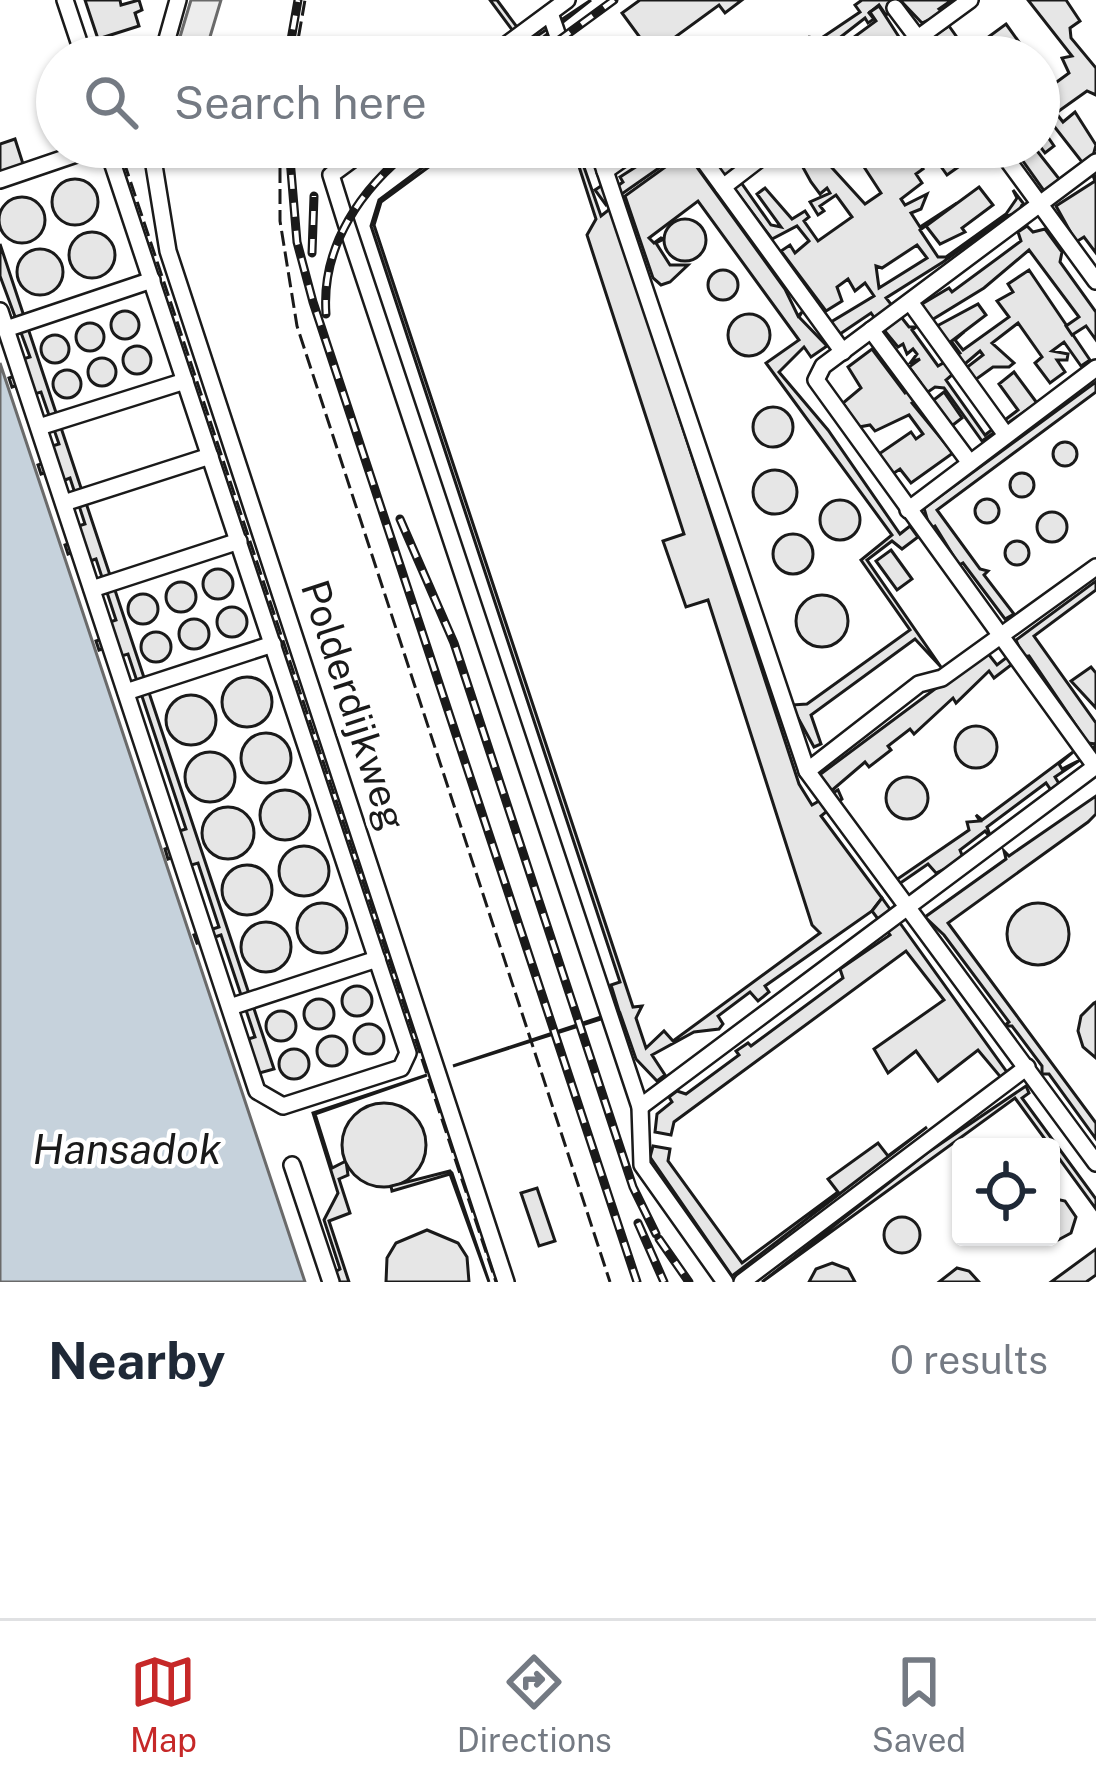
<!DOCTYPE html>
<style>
:root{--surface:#fff;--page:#f6f6f7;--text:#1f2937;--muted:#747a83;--line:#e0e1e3;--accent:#c62828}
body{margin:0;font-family:"Public Sans",sans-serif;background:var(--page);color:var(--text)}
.controls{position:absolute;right:36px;bottom:36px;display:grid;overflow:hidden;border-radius:12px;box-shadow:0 3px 9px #0004}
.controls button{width:108px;height:108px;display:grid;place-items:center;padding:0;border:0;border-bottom:3px solid var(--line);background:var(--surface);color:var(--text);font:60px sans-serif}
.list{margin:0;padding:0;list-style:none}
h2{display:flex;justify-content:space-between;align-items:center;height:156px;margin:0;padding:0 48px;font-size:51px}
h2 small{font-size:39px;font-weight:400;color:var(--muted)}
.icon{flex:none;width:66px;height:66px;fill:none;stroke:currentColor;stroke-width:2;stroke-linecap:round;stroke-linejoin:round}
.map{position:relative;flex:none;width:1096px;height:1282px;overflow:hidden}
.search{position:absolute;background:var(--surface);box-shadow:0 3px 9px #0004;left:36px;right:36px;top:36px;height:132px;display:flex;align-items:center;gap:30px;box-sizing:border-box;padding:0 42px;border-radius:66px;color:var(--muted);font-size:45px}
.sheet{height:336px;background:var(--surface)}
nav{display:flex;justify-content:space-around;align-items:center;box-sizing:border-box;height:168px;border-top:3px solid var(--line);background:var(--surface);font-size:33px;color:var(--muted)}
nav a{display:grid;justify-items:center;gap:6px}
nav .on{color:var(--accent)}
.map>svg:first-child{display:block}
</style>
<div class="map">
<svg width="1096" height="1282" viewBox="0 0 1096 1282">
<rect width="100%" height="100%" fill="#fff"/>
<path fill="#ededed" stroke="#6a6a6a" stroke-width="3" d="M191 0H221L204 57H174Z"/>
<path fill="#c6d2dc" stroke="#6a6a6a" stroke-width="3" d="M0 363 305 1282H0Z"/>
<g fill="#e6e6e6" stroke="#1a1a1a" stroke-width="3" fill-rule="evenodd">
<path d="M85 0H120L121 5 139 0 142 10 135 13 139 26 98 39Z"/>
<path d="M490 0H497L528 42 591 0 527 50Z"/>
<path d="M640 0H742L725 13 719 5 652 54 622 13Z"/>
<path d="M862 0H897L900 5 886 15 879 5 869 13 874 19 868 23 865 18 815 57H785L809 37 820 39 860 12 855 5Z"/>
<path d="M900 0H952L939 9 943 13 922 23Z"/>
<path d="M1028 0H1066L1080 21 1070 28 1071 38 1096 68V95L1087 91 1056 113 1063 122 1075 112 1096 145 1089 171 1050 121 1041 127 1054 146 1045 153 1039 145V95L1069 73 1062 58 1072 56Z"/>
<path d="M879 6 899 37 892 49 882 57H827L876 21 870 12Z"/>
<path d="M1006 24 1029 56 971 57 968 52Z"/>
<path d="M949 26 971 57H945L939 48 933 36Z"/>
<path d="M15 139 24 167 0 175V144Z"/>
<path d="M450 147H456L381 202 374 225 633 1007 642 1006 636 1018 646 1048 664 1031 673 1041 820 933 812 925 708 600 686 607 663 541 684 534 587 235 596 219 573 148 562 152 560 147H577L601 216 611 208 799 784 812 805 838 790 842 799 821 816 882 898 872 911 765 986 769 992 758 1001 750 992 718 1016 723 1024 719 1029 694 1032 652 1055 665 1075 657 1081 636 1059 620 1013 453 1066 619 1011 611 985 620 982 371 226 379 200Z"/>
<path d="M667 147H689L606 205 595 190 604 184 609 192 623 182 620 177Z"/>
<path d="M703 147H759L733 171 771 225 781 227 757 194 765 188 792 219 805 211 809 217 804 221 818 241 852 217 836 195 820 206 824 211 818 215 810 202 830 193 827 188 820 194 811 182 795 153 803 147H813L865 204 881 193 851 147H866L867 155 876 147H915L905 160 910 166 917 161 923 169 916 174 922 183 901 199 905 205 927 194 921 209 911 213 920 227 957 203 920 230 938 257H946L1006 214 1017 198 1013 190 1023 203 1018 213 1007 216 943 262 886 298 909 327H916L912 330 938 366 960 353 951 341 964 332 955 340 963 350 1009 317 997 301 1013 292 1008 284 1029 270 1090 360 1081 366 1064 342 1052 351 1068 354 1067 360H1057L1065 372 1050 383 1035 363 1042 357 1018 323 992 343 1014 363 1009 367H993L975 380 966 368 983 355 980 351 946 380 985 435 1018 410 999 384 1014 372 1037 403 982 441 944 388 935 387 912 403 953 453 911 483 900 469 891 475 876 456 911 432 916 439 923 434 909 415 875 431 870 425 859 427 843 403 861 388 848 367 872 349 905 393 920 382 909 367 920 359 911 362 917 354 913 349 907 354 903 344 898 347 884 330 895 322 888 311 876 320 871 313 840 334 831 322 874 296 865 283 855 291 848 279 837 287 842 301 826 311 781 251 790 245 795 253 809 241 797 226 772 239ZM917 245 927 258 879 288 876 266 882 268Z"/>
<path d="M927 147H949L961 165 947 175Z"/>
<path d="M1013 147H1034L1060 180 1045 192Z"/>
<path d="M686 152 785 289 798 316 802 312 799 317 827 346 811 357 804 347 779 372 828 430 900 534 910 526 918 537 902 549 892 541 867 560 941 667 915 639 811 715 821 744 814 747 791 705 807 704 910 630 861 560 892 535 766 363 799 340 698 201 649 238 654 243 661 238 664 239 656 243 670 265H688L670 282 661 285 653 278 625 196Z"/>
<path d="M1091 170 1096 178V253L1084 237 1076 242 1056 206 1095 181Z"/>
<circle cx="75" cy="202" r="23"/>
<path d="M979 187 993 205 962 228 965 232 940 244 926 226Z"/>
<circle cx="22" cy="220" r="23"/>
<circle cx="685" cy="240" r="21"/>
<path d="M1027 226 1033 232 1045 229 1062 252 1060 262 1096 312V340L1086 326 1072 335 1066 326 1079 317 1029 250 984 288 930 321 922 304 949 288 952 292 1021 241 1018 232Z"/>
<circle cx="92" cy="255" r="23"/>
<path d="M0 244 274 1069 256 1074 245 1040 255 1037 221 935 197 943 194 935 219 927 198 863 188 866 183 854 168 859 165 849 180 844 176 832 186 829 128 654 118 657 114 645 99 650 96 641 111 636 107 623 116 620 96 559 87 562 82 549 68 554 65 545 80 540 75 527 85 524 70 478 60 482 56 469 41 474 38 465 53 460 49 447 59 444 41 392 31 395 27 382 12 387 9 378 24 373 19 360 30 357 0 276Z"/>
<circle cx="40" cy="272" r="23"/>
<circle cx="723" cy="285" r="15"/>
<path d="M978 304 986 315 949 343 937 326Z"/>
<circle cx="125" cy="325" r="14"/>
<circle cx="749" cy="335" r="21"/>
<circle cx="90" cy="337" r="14"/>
<circle cx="55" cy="349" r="14"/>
<circle cx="137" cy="360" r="14"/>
<circle cx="102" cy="372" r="14"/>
<circle cx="67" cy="384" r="14"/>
<path d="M1096 382V392L937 510 980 569 988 571 984 575 1014 614 1005 619 963 563 959 565 935 526 930 529 924 508Z"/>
<path d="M944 392 962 418 949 428 931 402Z"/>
<circle cx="773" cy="427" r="20"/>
<circle cx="1065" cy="454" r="12"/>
<circle cx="775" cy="492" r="22"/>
<circle cx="1022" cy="485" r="12"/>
<circle cx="987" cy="511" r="12"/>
<circle cx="840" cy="520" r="20"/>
<circle cx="1052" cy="527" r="15"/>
<circle cx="793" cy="554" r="20"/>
<circle cx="1017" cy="553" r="12"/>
<path d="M891 550 912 579 897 590 876 561Z"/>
<circle cx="218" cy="584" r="15"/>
<path d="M1096 581V590L1034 636 1096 723V748L1092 751 1096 744 1088 743 1029 656 1023 657 1016 640Z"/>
<circle cx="181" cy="597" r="15"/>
<circle cx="143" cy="609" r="15"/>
<circle cx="822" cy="621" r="26"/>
<circle cx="232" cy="622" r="15"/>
<circle cx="194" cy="634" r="15"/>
<circle cx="156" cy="647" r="15"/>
<path d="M986 651 997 665 1015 651 1020 658 994 678 989 671 956 703 953 698 914 734 910 729 888 746 891 750 869 767 865 762 830 792 818 776Z"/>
<path d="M1091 667 1096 673V708L1071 681Z"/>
<circle cx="247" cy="702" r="25"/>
<circle cx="191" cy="720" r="25"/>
<circle cx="976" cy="747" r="21"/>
<circle cx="266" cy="758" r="25"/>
<circle cx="210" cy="777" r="25"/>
<path d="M1073 752 1059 764 1062 769 1080 760 1055 777 1061 787 1053 793 1046 783 987 827 991 838 985 831 960 850 964 860 936 873 928 864 899 884 896 880 969 830 967 822 980 821 976 815 982 820Z"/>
<circle cx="907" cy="798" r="21"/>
<circle cx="285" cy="815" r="25"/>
<path d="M1096 796V814L1088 822 948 923 1096 1123V1139L1049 1074H1042V1066L1012 1026H1004L1009 1022 944 935 925 917 1006 859 1004 851 1009 856Z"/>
<circle cx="228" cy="833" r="26"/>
<circle cx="304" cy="871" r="25"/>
<circle cx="247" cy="890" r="25"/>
<path d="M882 898 1009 1075 1003 1080 978 1050 938 1081 916 1051 888 1073 874 1049 944 1000 906 951 674 1122 671 1135 655 1132 657 1114 672 1102 669 1097 677 1091 686 1094 739 1055 736 1051 748 1043 751 1046 843 978 840 969 890 935 872 911Z"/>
<circle cx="322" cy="928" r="25"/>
<circle cx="1038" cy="934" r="31"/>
<circle cx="266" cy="947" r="25"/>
<circle cx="357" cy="1001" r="15"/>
<circle cx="319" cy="1014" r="15"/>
<path d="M1094 1003 1096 1002V1058L1083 1047 1078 1031 1081 1016Z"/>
<circle cx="281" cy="1026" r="15"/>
<circle cx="369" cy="1039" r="15"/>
<circle cx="332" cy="1051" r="15"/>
<circle cx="294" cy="1064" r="15"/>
<path d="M427 1075 315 1114 332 1168 346 1161 348 1175 339 1179 350 1213 329 1221 349 1282H338L335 1272 340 1269 324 1220 338 1193 313 1113Z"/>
<path d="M1026 1086 1029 1093 1022 1098 1096 1199V1209L1015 1098 762 1282 927 1153Z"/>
<circle cx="384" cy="1145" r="42"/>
<path d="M927 1127 732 1276 650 1157 653 1146 670 1149 668 1161 742 1263 838 1192 828 1179 878 1143 888 1156Z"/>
<path d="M450 1171 452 1173 489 1282 450 1174 392 1191 391 1186Z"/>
<path d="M537 1188 555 1241 539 1246 521 1193Z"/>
<path d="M1051 1198 1065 1201 1076 1217 1071 1233 1058 1240 1044 1237H1051Z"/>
<circle cx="902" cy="1235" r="18"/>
<path d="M427 1230 458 1243 467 1257 469 1282H386L387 1258 396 1243Z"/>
<path d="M1096 1249V1275L1086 1282H1051Z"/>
<path d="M832 1263 848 1269 855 1282H809L816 1269Z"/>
<path d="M957 1268 969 1271 979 1282H939Z"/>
</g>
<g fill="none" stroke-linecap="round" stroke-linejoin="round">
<defs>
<g id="minor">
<path d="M65 0 84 57"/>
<path d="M895 8 932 57"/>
<path d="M550 13 565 57"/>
<path d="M162 57 178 0"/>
<path d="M490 57 567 0"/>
<path d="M892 57 970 0"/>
<path d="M151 147 168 251 506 1282"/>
<path d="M369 147 331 175 346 223 640 1107 642 1165 725 1282"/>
<path d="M597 147 807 771 1096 1163"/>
<path d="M694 147 843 352"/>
<path d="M998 147 1096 281"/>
<path d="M605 171 639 147"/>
<path d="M0 180 97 147"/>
<path d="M723 187 775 147"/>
<path d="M910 302 1006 435"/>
<path d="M0 311 257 1091 283 1106 401 1068 408 1053 107 147"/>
<path d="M6 329 152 280"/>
<path d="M871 330 970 463"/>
<path d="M39 427 185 381"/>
<path d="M64 503 210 456"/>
<path d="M908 510 1096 368"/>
<path d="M92 589 239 541"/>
<path d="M126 692 273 644"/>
<path d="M1095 766 816 380 823 366 1096 162"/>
<path d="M807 771 919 684 942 678 1096 567"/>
<path d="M230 1007 377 959"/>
<path d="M640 1107 1096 766"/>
<path d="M292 1165 331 1282"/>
<path d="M742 1282 1027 1067"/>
</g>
</defs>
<use href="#minor" stroke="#1a1a1a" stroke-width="20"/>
<use href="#minor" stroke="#fff" stroke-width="15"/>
<defs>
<g id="rail">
<path d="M288 57 298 0"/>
<path d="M536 57 614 0"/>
<path d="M289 147 297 242 313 302 637 1282"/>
<path d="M312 253 314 196"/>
<path d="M326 314C321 245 362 187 414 147"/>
<path d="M400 519 454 643 633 1187 656 1234"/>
<path d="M638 1223 664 1282"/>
<path d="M659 1239 689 1282"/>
</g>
</defs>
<use href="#rail" stroke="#1a1a1a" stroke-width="9"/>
<use href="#rail" stroke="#fff" stroke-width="4.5" stroke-dasharray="14" stroke-linecap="butt"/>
<g stroke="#1a1a1a" stroke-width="3" stroke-dasharray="15 6" stroke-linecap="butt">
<path d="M295 57 305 0"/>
<path d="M280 147V221L297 326 610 1282"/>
<path d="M124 162 496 1282"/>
</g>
</g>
<g text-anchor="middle" stroke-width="9" stroke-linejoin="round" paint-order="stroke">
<g font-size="39" fill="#1a1a1a" stroke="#fff">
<text transform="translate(354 705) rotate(72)" y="14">Polderdijkweg</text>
</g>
<g font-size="42" font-style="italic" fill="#1a1a1a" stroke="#fff">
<text x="127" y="1164">Hansadok</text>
</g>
</g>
</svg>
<div class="controls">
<button><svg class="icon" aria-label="locate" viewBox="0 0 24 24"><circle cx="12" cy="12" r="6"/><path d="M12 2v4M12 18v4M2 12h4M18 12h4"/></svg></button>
</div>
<div class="search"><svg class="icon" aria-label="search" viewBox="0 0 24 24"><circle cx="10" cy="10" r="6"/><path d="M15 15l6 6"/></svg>Search here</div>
</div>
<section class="sheet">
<h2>Nearby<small>0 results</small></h2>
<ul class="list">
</ul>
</section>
<nav>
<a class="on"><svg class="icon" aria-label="map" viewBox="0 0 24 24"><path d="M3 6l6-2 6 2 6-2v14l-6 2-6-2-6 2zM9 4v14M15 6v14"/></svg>Map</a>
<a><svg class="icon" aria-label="directions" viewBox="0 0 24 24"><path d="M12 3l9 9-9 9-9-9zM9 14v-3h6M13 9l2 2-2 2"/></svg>Directions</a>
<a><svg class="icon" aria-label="saved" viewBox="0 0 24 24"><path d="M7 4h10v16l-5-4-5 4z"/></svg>Saved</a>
</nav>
